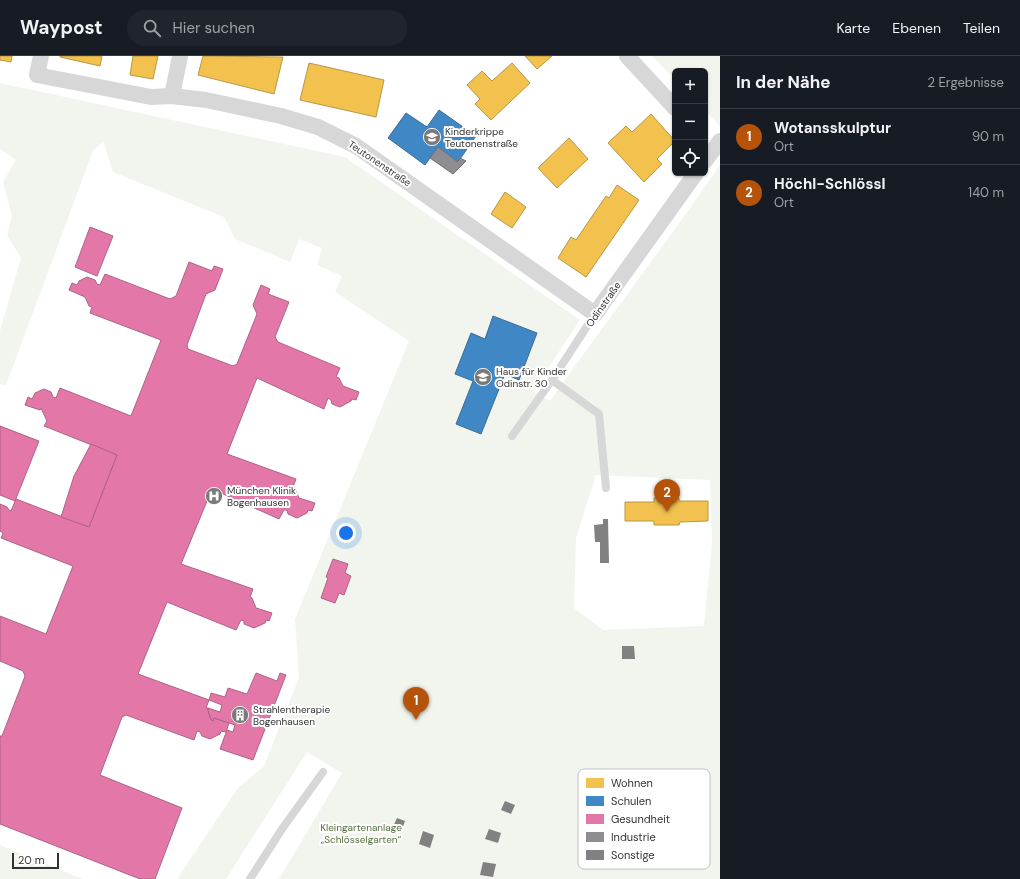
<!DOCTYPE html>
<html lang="de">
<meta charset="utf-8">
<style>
:root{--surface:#171b24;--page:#20242c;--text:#f1f3f6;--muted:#9ea1a6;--line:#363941;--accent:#b45309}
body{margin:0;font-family:"DM Sans",sans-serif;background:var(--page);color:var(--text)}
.controls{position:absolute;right:12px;top:12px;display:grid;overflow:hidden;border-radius:6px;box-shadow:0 1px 3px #0004}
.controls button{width:36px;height:36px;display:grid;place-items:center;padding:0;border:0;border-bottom:1px solid var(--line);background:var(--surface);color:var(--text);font:20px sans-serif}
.scale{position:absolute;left:12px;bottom:10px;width:47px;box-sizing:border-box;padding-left:4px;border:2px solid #333;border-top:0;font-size:11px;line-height:14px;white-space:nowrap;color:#333;-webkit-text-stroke:3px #fff;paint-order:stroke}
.you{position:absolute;left:346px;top:477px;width:14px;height:14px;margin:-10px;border:3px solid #fff;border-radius:50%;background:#1a73e8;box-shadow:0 0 0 6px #1a73e833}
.badge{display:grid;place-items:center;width:26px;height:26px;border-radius:50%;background:var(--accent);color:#fff;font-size:13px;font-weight:700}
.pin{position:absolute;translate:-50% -33px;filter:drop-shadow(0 1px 2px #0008)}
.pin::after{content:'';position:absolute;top:21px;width:14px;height:12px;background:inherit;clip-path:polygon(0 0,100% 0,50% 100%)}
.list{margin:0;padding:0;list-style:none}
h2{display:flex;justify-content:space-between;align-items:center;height:52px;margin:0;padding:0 16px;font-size:17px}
h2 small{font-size:13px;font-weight:400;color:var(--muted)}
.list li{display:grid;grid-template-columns:26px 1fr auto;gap:12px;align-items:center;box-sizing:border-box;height:56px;padding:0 16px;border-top:1px solid var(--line)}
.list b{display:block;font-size:15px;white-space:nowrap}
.list p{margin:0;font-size:13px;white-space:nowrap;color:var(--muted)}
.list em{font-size:13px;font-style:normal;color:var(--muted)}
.icon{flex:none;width:22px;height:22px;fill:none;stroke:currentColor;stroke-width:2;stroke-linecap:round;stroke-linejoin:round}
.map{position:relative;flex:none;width:720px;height:823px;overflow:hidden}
header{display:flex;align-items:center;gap:24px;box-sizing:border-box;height:56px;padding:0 20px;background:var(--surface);border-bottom:1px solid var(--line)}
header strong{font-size:19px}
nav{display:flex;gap:22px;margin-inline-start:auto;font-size:14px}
.search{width:280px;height:36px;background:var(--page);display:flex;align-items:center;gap:10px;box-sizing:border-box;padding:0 14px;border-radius:22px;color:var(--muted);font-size:15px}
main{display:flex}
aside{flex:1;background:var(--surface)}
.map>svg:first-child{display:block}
</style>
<header>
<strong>Waypost</strong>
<div class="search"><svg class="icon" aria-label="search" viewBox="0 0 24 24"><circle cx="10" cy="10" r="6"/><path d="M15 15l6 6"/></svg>Hier suchen</div>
<nav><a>Karte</a><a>Ebenen</a><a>Teilen</a></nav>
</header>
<main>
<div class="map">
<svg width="720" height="823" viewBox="0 0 720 823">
<rect width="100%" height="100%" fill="#fff"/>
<g fill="#f1f5ed" fill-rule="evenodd">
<path d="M652 0H720V70L705 54V15H675V23Z"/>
<path d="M0 27 345 101 580 264 533 335 550 345C606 266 665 189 720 109V823H279L342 717 307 696 226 823H177L238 732 264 710 299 622 295 563 409 285 335 236 342 220 317 209 322 192 299 183 290 206 235 183 224 161 113 116 103 85 93 95 6 329 0 328V275L21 202 7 179 12 160 3 126 16 104 0 93ZM596 419 710 424 712 486 704 570 603 574 574 552 576 482Z"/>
<path d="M0 789 80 822 84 823H0Z"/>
</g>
<g fill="#f2c14e" stroke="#b99646">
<path d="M0 0H12L11 6 0 4Z"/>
<path d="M60 0H102L100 10 60 1Z"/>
<path d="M133 0H158L153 23 130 19Z"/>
<path d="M203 0 283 1 274 38 198 19Z"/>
<path d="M525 0H552L537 13Z"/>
<path d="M309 7 384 24 376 61 300 44Z"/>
<path d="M512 7 530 27 491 64 475 48 480 43 467 29 482 15 492 25Z"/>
<path d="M651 58 675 85 657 103 662 108 644 126 608 87 626 70 632 76Z"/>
<path d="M569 82 588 103 557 132 538 112Z"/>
<path d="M617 129 639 144 586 221 558 202 571 181 576 184 606 140 609 142Z"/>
<path d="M505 136 526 151 512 172 491 158Z"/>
<path d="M654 442H679V445H708V465L680 466 679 469H654V465H625V446H654Z"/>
</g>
<g fill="#3f88c5" stroke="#3b6e99">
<path d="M439 54 476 80 458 106 438 91 425 109 388 82 406 57 427 71Z"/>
<path d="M493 260 537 277 519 324 505 318 481 378 456 368 473 325 455 318 471 277 485 283Z"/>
</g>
<g fill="#e377a8" stroke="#ae6385">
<path d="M90 171 113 180 97 220 75 211Z"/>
<path d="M189 206 212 215 214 210 223 213 215 234 206 238 187 289 188 293 233 310 237 308 257 258 253 249 261 229 270 233 268 238 289 246 275 281 278 286 340 312 336 321 339 322 343 330 359 336 356 344 352 343 351 345 340 351 332 348 331 344 328 342 324 353 257 322 227 398 296 423 293 431 295 432 299 442 315 447 312 455 308 454 307 457 297 462 288 458 287 454H284L279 463 212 433 181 508 253 533 250 541 252 542 256 552 272 557 269 565 266 564 265 567 254 572 244 568V565L241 564 236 574 167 546 138 618 209 644 206 652H208V654L211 664 213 665 214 662 229 667 226 676 221 675 220 678 210 683 202 680 200 676 197 675 194 684 126 659 122 661 100 719 182 752 155 823H140L0 768V680H2L25 620 23 615 0 605V560L46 578 73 510 1 482 3 477 0 475V448L7 451 9 454 11 455 16 443 89 471 117 399 44 370 47 365 41 352 40 354 25 349 28 341 32 343 35 337 44 333 51 336 53 341 56 342 60 332 131 360 161 284 90 257 92 251 89 250 85 241 69 234 72 227 77 229 79 225 87 221 95 224 97 228 100 229 105 218 170 243 176 240Z"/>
<path d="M0 370 39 385 15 445 0 439Z"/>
<path d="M91 388 117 399 89 471 61 461 74 420Z"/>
<path d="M333 503 348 508 345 517 351 520 344 539 339 537 335 547 321 542 328 522 326 521Z"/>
<path d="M256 617 277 625 280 617 286 619 253 704 220 693 227 674 233 676 235 669 214 662 213 665 211 664 208 654V652L220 656 222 649 209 644 211 637 225 641 228 632 247 638Z"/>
</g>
<path fill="#8d8d92" stroke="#727276" d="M438 91 458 106 460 102 466 105 453 118 430 102Z"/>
<g fill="#818181">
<path d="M603 463H608L609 507H600V486H595L594 469 603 468Z"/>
<path d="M622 590H634L635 603H622Z"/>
<path d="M505 745 515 749 511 758 501 754Z"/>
<path d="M397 762 405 765 401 776 392 773Z"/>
<path d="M489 773 501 777 498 787 485 783Z"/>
<path d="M423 775 434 779 430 792 419 788Z"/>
<path d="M483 806 496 808 493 821 480 819Z"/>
</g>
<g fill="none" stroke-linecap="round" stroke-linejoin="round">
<g stroke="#d7d7d7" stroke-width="8">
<path d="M552 324 599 358 606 432"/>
<path d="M512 380 552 324 595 258"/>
<path d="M250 823 282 773 323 716"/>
</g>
<g stroke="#d7d7d7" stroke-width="16">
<path d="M41 0 37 19 151 41 172 40 206 44 281 60 318 71 356 90 595 258 696 117"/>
<path d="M627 0 675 52"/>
<path d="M172 40 180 0"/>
<path d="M705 105 720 85"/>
</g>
</g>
<defs>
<symbol id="school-disc" viewBox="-11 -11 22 22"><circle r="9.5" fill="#7a7a7a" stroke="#fff"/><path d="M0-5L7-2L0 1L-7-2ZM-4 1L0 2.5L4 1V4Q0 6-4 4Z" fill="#fff"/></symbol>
<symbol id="hospital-disc" viewBox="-11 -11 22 22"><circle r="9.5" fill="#7a7a7a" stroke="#fff"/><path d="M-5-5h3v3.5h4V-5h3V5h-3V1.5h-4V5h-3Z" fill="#fff"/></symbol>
<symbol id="building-disc" viewBox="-11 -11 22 22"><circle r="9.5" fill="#7a7a7a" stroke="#fff"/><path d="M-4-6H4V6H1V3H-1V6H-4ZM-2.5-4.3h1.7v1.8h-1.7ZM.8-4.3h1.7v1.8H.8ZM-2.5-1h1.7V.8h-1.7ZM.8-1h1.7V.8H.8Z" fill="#fff"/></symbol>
</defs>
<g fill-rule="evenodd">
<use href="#school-disc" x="422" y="71" width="20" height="20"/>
<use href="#school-disc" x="473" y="311" width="20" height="20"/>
<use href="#hospital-disc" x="204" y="430" width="20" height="20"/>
<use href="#building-disc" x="230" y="649" width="20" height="20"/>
</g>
<g text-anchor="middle" stroke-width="4" stroke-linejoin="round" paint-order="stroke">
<g font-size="10" fill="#333" stroke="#fff" text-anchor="start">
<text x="445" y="79">Kinderkrippe<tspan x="445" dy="12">Teutonenstraße</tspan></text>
<text x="496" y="319">Haus für Kinder<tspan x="496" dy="12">Odinstr. 30</tspan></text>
<text x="227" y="438">München Klinik<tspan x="227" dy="12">Bogenhausen</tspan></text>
<text x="253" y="657">Strahlentherapie<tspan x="253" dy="12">Bogenhausen</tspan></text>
</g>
<g font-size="10" fill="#333" stroke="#fff">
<text transform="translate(380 107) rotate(34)" y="4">Teutonenstraße</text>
<text transform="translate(603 248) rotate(-55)" y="4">Odinstraße</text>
</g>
<g font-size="10" fill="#56703f" stroke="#fff">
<text x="361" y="775">Kleingartenanlage<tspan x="361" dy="12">„Schlösselgarten“</tspan></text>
</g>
</g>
<rect x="578" y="713" width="132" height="100" rx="6" fill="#fff" stroke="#c2c2c2" stroke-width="1"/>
<rect x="586" y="722" width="18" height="10" fill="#f2c14e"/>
<rect x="586" y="740" width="18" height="10" fill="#3f88c5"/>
<rect x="586" y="758" width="18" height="10" fill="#e377a8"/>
<rect x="586" y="776" width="18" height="10" fill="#8d8d92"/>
<rect x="586" y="794" width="18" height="10" fill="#818181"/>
<g font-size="11" fill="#333">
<text x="611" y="731">Wohnen</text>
<text x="611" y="749">Schulen</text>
<text x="611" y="767">Gesundheit</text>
<text x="611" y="785">Industrie</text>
<text x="611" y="803">Sonstige</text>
</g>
</svg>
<div class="controls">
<button>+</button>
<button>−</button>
<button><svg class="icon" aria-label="locate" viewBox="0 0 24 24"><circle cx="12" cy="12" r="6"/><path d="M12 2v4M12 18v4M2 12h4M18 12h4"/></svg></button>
</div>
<div class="scale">20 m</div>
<div class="you"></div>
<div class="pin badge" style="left:416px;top:664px">1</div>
<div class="pin badge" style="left:667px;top:456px">2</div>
</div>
<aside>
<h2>In der Nähe<small>2 Ergebnisse</small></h2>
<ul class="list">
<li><span class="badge">1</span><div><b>Wotansskulptur</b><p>Ort</p></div><em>90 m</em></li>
<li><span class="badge">2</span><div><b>Höchl-Schlössl</b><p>Ort</p></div><em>140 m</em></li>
</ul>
</aside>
</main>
